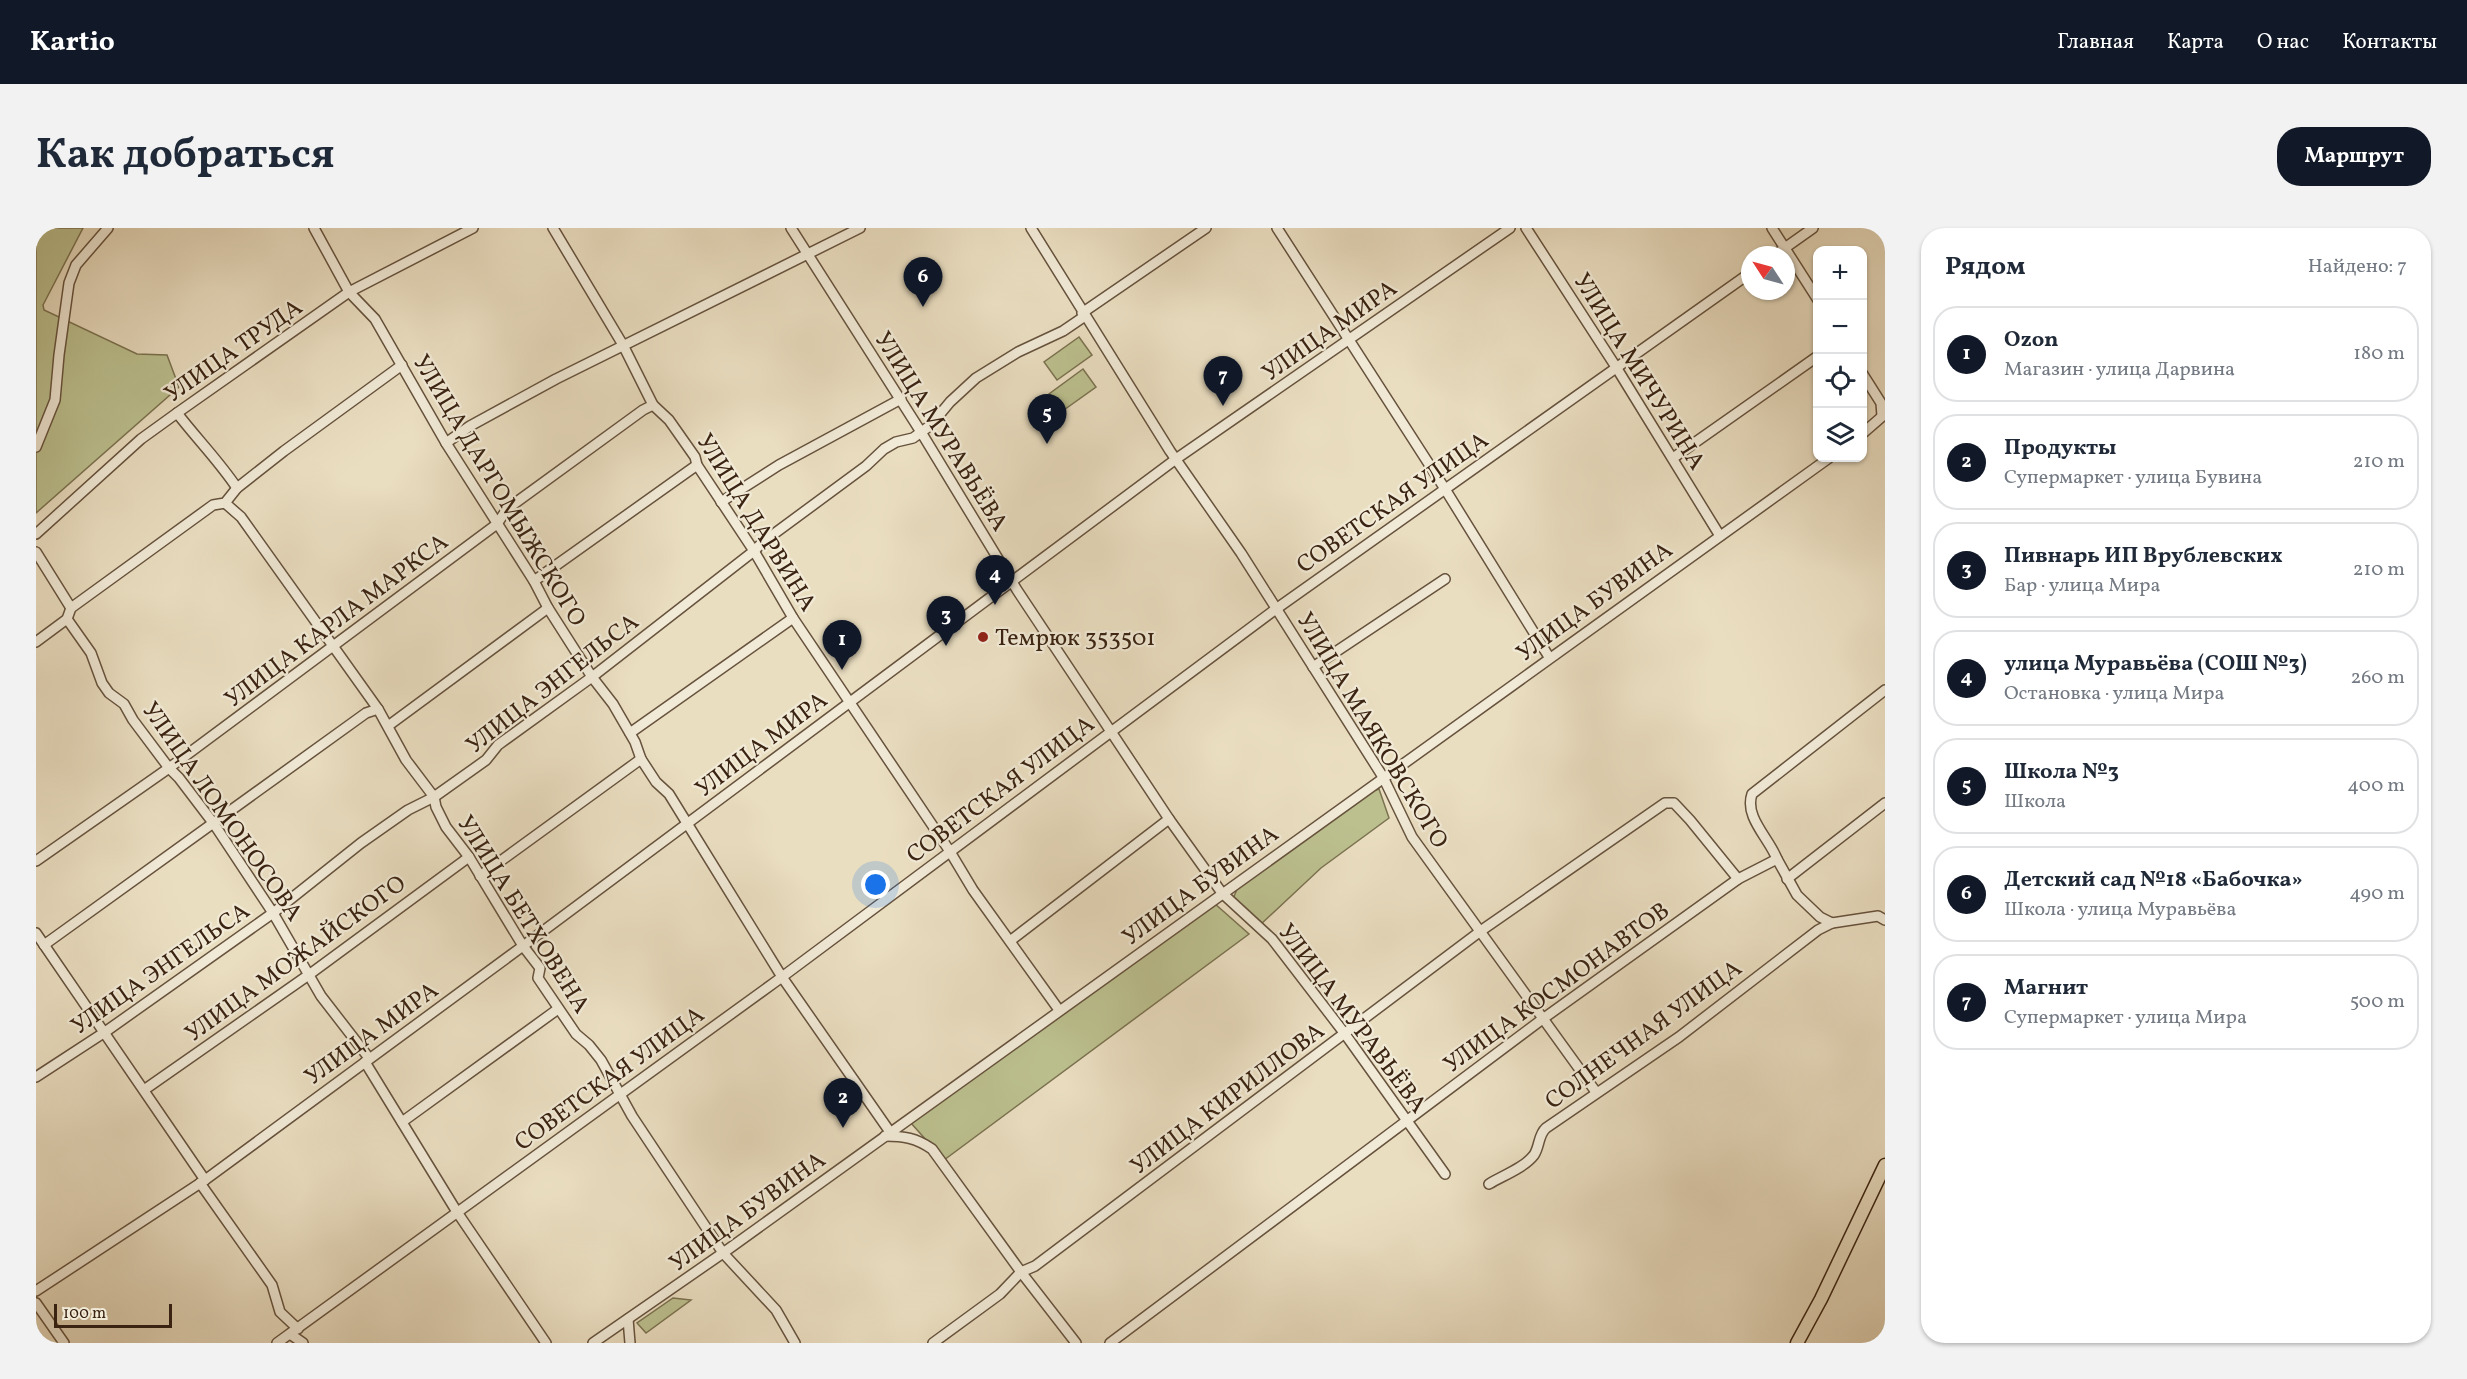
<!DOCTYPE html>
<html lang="ru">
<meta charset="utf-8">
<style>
:root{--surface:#fff;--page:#f2f2f3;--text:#1f2937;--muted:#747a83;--line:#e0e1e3;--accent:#111827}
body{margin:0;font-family:Vollkorn,serif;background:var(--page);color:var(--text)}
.controls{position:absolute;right:18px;top:18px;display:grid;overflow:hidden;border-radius:12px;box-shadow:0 2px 4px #0004}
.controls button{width:54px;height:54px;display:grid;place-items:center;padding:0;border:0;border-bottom:2px solid var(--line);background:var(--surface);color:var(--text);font:30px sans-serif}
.compass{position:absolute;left:1705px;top:18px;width:54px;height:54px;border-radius:50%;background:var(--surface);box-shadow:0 2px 4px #0004;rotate:306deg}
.scale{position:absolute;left:18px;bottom:15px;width:118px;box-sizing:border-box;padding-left:6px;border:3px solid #3a2311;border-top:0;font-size:16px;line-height:21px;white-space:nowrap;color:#3a2311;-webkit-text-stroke:4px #f1ead7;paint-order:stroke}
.you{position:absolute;left:840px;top:657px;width:21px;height:21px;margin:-15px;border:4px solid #fff;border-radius:50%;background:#1a73e8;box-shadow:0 0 0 9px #1a73e833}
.badge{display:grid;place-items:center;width:39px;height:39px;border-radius:50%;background:var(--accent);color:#fff;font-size:20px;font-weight:700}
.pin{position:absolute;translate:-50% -50px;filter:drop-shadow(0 2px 3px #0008)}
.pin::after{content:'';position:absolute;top:32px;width:21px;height:18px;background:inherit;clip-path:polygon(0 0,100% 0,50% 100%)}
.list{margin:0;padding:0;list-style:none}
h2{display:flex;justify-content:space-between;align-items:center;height:78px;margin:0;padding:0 24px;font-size:26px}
h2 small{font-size:20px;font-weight:400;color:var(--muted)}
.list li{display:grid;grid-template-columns:39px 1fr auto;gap:18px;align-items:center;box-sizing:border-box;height:96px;margin:0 12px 12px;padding:0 12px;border:2px solid var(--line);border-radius:24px}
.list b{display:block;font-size:22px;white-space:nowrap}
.list p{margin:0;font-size:20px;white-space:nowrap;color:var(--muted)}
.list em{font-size:20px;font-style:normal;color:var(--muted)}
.icon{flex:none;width:33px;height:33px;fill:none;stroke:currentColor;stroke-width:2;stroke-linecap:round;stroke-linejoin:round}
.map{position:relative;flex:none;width:1849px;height:1115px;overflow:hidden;border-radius:24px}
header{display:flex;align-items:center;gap:36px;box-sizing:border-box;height:84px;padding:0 30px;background:var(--accent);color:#fff}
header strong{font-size:28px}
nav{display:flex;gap:33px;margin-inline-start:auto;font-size:21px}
.intro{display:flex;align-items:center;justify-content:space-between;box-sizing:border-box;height:144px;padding:0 36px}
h1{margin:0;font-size:42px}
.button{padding:15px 27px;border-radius:24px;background:var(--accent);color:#fff;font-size:21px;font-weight:700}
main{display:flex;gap:36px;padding:0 36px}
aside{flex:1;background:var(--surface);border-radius:24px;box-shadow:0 2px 4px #0004}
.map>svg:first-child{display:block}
</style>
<header>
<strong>Kartio</strong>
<nav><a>Главная</a><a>Карта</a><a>О нас</a><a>Контакты</a></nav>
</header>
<div class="intro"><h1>Как добраться</h1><a class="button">Маршрут</a></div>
<main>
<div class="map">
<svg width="1849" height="1115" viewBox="0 0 1849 1115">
<rect width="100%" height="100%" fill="#eadec1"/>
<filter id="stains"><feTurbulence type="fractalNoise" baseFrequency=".00333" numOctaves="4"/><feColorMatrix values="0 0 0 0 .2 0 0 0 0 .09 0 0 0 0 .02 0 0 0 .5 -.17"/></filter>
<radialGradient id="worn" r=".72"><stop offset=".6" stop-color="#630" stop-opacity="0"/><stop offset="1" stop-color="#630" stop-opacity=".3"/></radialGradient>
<g fill="#bcc08f" stroke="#7b7250" stroke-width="1.5">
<path d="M0 0H47L7 77 8 82 101 126 131 127 143 159 0 285Z"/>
<path d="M1043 109 1056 127 1021 152 1008 134Z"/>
<path d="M1047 141 1060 159 1025 184 1013 166Z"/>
<path d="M1343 561 1353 590 1285 640 1224 697 1197 671 1201 661 1333 564Z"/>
<path d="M1178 675 1213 706 908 932 875 895Z"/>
<path d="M637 1070 655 1072 610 1105 601 1095Z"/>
</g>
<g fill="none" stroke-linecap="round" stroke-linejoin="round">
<defs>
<g id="minor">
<path d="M278 0 313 64 339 91 410 215 498 353 512 380 556 449 577 476 599 514 605 531 620 554 633 566 746 749 854 904"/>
<path d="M517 0 587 117 617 177 633 192 659 229 661 237 718 323 757 390 913 622 937 662 1023 782"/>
<path d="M755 0 885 204 981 362 1133 591 1186 665 1236 711 1309 806 1409 946"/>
<path d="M995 0 1134 223 1205 325 1347 549 1376 609 1560 864"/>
<path d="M1241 0 1409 261 1513 429"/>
<path d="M1490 0 1580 139 1684 308"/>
<path d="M1736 0 1782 72"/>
<path d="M1739 27 1777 0"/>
<path d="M1046 85 1170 0"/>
<path d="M1826 145 1845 175 1846 188"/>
<path d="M141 185C161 211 183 233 201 260"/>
<path d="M1826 206 1849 186"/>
<path d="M410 215 434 198 520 151 824 0"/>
<path d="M0 219 19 172 23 127 33 55 40 37 72 0"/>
<path d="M1637 230 1782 128"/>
<path d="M685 274 743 237 865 171"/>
<path d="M189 275 205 289 342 481 370 532 398 569 400 579 410 599 433 629 487 718 504 740 502 750 540 806 553 817 565 832 596 888 687 1025 740 1082 759 1115"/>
<path d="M0 306 105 211 141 185 313 64 437 0"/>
<path d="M0 324 35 380"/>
<path d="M498 353 661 237"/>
<path d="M31 391 55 425 66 455 73 465 88 476 97 492 133 540 143 550 178 596 237 685 285 768 333 830"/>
<path d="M0 414 31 391 35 380 177 277 189 275 201 260 248 223 366 137"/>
<path d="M1277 439 1409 351"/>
<path d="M352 498 512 380"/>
<path d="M594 505 757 390"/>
<path d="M1741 631C1733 610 1708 589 1716 566L1849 462"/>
<path d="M0 633 133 540 461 296 471 281 607 182 617 177"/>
<path d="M444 648 605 531"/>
<path d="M1751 651 1849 575"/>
<path d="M0 705 169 952"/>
<path d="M974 713 1133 591"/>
<path d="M8 717 330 485 342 481"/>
<path d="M329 834 421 984 510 1115"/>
<path d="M0 849 69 804 237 685 325 615 372 582 398 569 450 532 462 517 556 449 718 323 727 314 830 238 848 221 860 214 877 210 895 197 914 174 940 150 982 124 1027 103 1049 88"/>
<path d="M108 862 274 746 433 629"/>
<path d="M366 894 522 781"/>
<path d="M849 908C868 908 880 910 896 921L985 1044 1040 1115"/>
<path d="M164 955 236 1057 244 1084 262 1101"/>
<path d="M1453 956C1466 948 1488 940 1498 927 1504 918 1502 907 1510 900L1643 809 1782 702 1796 695"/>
<path d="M0 1063 169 952 487 718 1140 231 1474 0"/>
<path d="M0 1075 28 1115"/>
<path d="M592 1091 594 1115"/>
<path d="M254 1106 267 1115"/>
<path d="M241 1115 746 749 1240 381 1714 45"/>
<path d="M557 1115 687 1025 1793 230"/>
<path d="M897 1115 964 1066 985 1044 999 1038 1446 702 1629 575H1638L1654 592 1702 651 1741 631 1761 667 1784 689 1796 695 1842 688 1849 692"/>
<path d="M1074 1115 1508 790 1702 651"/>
</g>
<path id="major" d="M1761 1115 1785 1071 1849 937"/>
</defs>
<use href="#minor" stroke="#66523d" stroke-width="12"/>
<use href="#major" stroke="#3a2311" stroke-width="15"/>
<use href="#minor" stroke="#f1ead7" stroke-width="9"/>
<use href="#major" stroke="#eadec1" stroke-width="12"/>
</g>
<circle fill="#8f2418" stroke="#f1ead7" stroke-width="2" cx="947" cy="409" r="6"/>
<g text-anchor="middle" stroke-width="4.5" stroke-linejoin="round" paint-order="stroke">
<g font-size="24" fill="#3a2311" stroke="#f1ead7">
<text transform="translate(1293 102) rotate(-35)" y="8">УЛИЦА МИРА</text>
<text transform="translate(197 122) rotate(-35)" y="8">УЛИЦА ТРУДА</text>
<text transform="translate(1604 143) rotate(58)" y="8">УЛИЦА МИЧУРИНА</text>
<text transform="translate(906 203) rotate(58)" y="8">УЛИЦА МУРАВЬЁВА</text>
<text transform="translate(464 262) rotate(59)" y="8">УЛИЦА ДАРГОМЫЖСКОГО</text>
<text transform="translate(1356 274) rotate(-35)" y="8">СОВЕТСКАЯ УЛИЦА</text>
<text transform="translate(721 294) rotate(58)" y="8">УЛИЦА ДАРВИНА</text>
<text transform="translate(1558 373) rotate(-36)" y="8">УЛИЦА БУВИНА</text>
<text transform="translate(300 392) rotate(-37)" y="8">УЛИЦА КАРЛА МАРКСА</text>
<text transform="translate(516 455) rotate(-38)" y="8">УЛИЦА ЭНГЕЛЬСА</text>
<text transform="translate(1337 502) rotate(59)" y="8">УЛИЦА МАЯКОВСКОГО</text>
<text transform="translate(725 516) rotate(-37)" y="8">УЛИЦА МИРА</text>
<text transform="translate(964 561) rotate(-37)" y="8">СОВЕТСКАЯ УЛИЦА</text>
<text transform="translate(187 583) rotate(55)" y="8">УЛИЦА ЛОМОНОСОВА</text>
<text transform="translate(1164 657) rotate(-36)" y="8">УЛИЦА БУВИНА</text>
<text transform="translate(488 686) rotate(58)" y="8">УЛИЦА БЕТХОВЕНА</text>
<text transform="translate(259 730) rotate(-36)" y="8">УЛИЦА МОЖАЙСКОГО</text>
<text transform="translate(124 740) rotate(-35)" y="8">УЛИЦА ЭНГЕЛЬСА</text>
<text transform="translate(1520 759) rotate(-36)" y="8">УЛИЦА КОСМОНАВТОВ</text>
<text transform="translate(1317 790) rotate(53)" y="8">УЛИЦА МУРАВЬЁВА</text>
<text transform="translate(335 805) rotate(-36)" y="8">УЛИЦА МИРА</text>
<text transform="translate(1607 806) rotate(-36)" y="8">СОЛНЕЧНАЯ УЛИЦА</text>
<text transform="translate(573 850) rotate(-36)" y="8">СОВЕТСКАЯ УЛИЦА</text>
<text transform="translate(1191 870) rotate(-37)" y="8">УЛИЦА КИРИЛЛОВА</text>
<text transform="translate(711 983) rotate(-36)" y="8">УЛИЦА БУВИНА</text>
</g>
<g font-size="24" fill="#3a2311" stroke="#f1ead7" text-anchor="start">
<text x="959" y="417">Темрюк 353501</text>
</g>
</g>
<rect width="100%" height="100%" filter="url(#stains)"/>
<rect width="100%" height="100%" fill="url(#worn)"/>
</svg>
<div class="controls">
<button>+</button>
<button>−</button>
<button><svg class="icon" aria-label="locate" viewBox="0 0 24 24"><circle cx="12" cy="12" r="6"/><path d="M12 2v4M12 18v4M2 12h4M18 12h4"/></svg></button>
<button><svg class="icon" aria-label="layers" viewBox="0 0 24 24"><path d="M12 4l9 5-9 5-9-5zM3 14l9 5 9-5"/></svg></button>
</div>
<svg class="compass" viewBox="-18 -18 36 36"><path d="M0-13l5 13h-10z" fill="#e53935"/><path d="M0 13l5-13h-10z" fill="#747a83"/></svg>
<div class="scale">100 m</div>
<div class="you"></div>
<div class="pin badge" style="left:806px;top:442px">1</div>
<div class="pin badge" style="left:807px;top:900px">2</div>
<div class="pin badge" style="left:910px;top:418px">3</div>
<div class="pin badge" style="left:959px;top:377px">4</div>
<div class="pin badge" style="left:1011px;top:216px">5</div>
<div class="pin badge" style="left:887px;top:79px">6</div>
<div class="pin badge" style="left:1187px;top:178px">7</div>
</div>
<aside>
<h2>Рядом<small>Найдено: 7</small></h2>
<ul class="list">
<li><span class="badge">1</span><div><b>Ozon</b><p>Магазин · улица Дарвина</p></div><em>180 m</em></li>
<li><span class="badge">2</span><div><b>Продукты</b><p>Супермаркет · улица Бувина</p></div><em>210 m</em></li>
<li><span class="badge">3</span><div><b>Пивнарь ИП Врублевских</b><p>Бар · улица Мира</p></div><em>210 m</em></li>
<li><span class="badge">4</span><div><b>улица Муравьёва (СОШ №3)</b><p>Остановка · улица Мира</p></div><em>260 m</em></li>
<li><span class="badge">5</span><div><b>Школа №3</b><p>Школа</p></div><em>400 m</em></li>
<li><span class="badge">6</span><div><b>Детский сад №18 «Бабочка»</b><p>Школа · улица Муравьёва</p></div><em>490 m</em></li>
<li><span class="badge">7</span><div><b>Магнит</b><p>Супермаркет · улица Мира</p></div><em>500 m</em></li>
</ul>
</aside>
</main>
